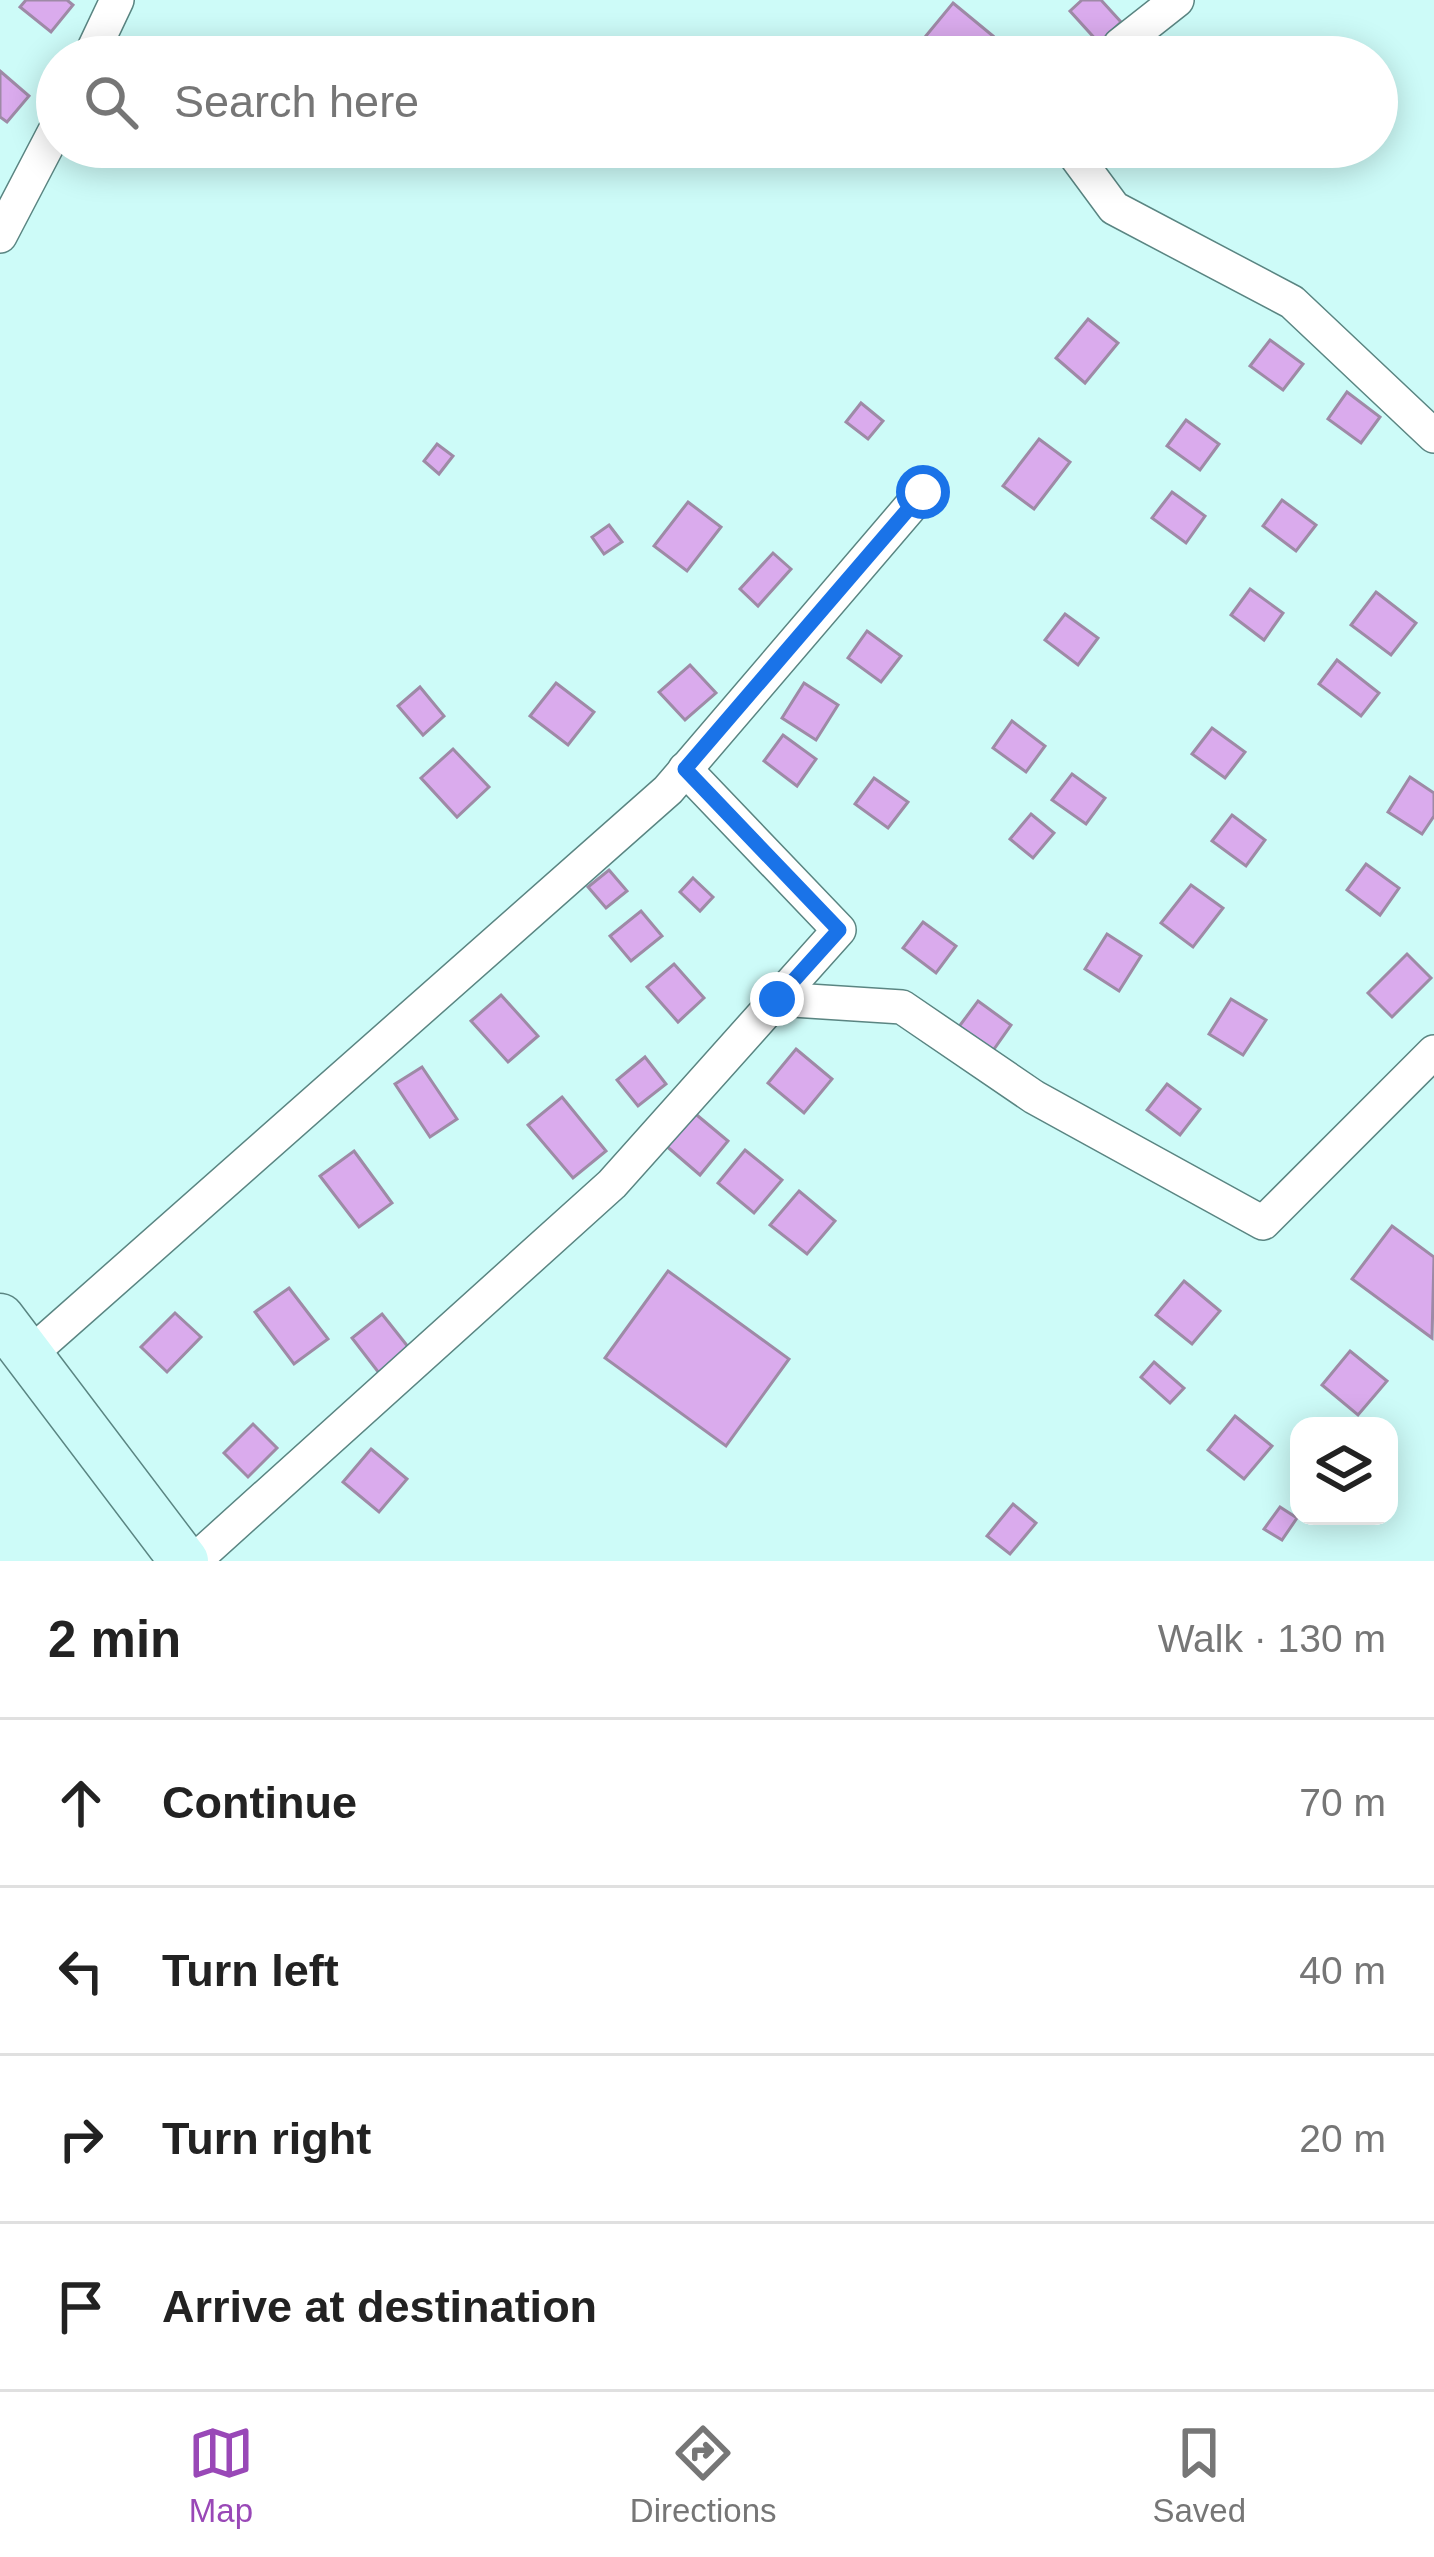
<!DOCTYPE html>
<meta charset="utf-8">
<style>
:root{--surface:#fff;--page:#f2f2f2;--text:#222;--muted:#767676;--line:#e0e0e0;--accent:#9948b7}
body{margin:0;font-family:Helvetica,sans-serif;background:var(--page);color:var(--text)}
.controls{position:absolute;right:36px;bottom:36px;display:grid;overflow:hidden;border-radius:24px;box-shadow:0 6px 30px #0003}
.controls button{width:108px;height:108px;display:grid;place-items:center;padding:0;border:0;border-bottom:3px solid var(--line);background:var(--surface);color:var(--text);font:60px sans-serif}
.stop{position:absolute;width:36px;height:36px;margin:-27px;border:9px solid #1a73e8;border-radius:50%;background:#fff}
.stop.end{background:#1a73e8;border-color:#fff;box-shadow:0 3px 12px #0008}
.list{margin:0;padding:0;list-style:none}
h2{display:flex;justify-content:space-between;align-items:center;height:156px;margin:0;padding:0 48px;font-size:51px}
h2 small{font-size:39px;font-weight:400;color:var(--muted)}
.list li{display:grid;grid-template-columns:78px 1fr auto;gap:36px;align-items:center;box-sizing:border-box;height:168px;padding:0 48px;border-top:3px solid var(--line)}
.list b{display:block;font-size:45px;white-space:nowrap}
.list em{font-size:39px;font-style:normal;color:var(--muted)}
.icon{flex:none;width:66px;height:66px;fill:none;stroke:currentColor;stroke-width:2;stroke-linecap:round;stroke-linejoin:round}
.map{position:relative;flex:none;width:1434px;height:1561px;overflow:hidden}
.search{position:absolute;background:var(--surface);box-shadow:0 6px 30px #0003;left:36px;right:36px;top:36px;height:132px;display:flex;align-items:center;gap:30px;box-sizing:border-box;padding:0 42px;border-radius:66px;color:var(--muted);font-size:45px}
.sheet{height:828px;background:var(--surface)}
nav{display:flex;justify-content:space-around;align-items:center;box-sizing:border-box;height:168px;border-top:3px solid var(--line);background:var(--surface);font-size:33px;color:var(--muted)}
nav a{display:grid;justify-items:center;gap:6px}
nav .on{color:var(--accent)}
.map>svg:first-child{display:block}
</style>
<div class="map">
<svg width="1434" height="1561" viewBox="0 0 1434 1561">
<rect width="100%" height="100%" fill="#cdfbf8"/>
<g fill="#daabed" stroke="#9e8aa6" stroke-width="3">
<path d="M26 0H67L73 5 51 32 20 7Z"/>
<path d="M1082 0H1101L1121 22 1099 43 1070 11Z"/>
<path d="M953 3 993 36 975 57H950L925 37Z"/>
<path d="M0 71 29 96 7 122 0 117Z"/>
<path d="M1088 319 1118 343 1085 383 1056 358Z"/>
<path d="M1270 340 1303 364 1283 390 1250 366Z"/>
<path d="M1347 392 1380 417 1361 443 1328 419Z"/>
<path d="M861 403 883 421 868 439 846 422Z"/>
<path d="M1186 420 1219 444 1200 470 1167 446Z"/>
<path d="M1039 439 1070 462 1034 509 1003 486Z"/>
<path d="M437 444 453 456 439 474 424 461Z"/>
<path d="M1172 492 1205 516 1186 543 1152 518Z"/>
<path d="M1282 500 1316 525 1296 551 1263 526Z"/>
<path d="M688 502 721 527 687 571 654 546Z"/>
<path d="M609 525 622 542 604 554 592 537Z"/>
<path d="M773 553 791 569 758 606 740 589Z"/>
<path d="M1250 589 1283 613 1264 640 1231 615Z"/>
<path d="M1376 592 1416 623 1391 655 1351 625Z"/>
<path d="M1065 614 1098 638 1078 665 1045 640Z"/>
<path d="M867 631 901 656 881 682 848 658Z"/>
<path d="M1337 660 1379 693 1361 716 1319 684Z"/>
<path d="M690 665 716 693 685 720 659 692Z"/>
<path d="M556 683 594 712 568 745 530 716Z"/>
<path d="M804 683 838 705 816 740 782 718Z"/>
<path d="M420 687 444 716 423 735 398 706Z"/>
<path d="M1012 721 1045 746 1026 772 993 748Z"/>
<path d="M1212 728 1245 752 1225 778 1192 754Z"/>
<path d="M783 735 816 759 797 786 764 761Z"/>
<path d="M453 749 489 787 457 817 421 778Z"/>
<path d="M1072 774 1105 798 1086 824 1052 800Z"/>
<path d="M1410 777 1434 793V816L1422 834 1388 812Z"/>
<path d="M874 778 908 802 888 828 855 804Z"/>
<path d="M1031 814 1054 833 1033 858 1010 839Z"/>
<path d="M1232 815 1265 840 1246 866 1212 841Z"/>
<path d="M1366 864 1399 888 1380 915 1347 890Z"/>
<path d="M609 870 627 891 606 908 588 887Z"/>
<path d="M693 878 713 897 700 911 680 892Z"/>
<path d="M1191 885 1223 908 1193 947 1161 923Z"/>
<path d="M641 911 662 936 631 961 610 936Z"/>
<path d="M923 922 956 946 936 973 903 948Z"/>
<path d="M1107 934 1141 956 1119 991 1085 969Z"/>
<path d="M1407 954 1431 978 1392 1017 1368 993Z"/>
<path d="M674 964 704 998 678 1022 647 987Z"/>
<path d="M501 995 538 1036 508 1062 471 1021Z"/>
<path d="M1231 999 1266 1020 1243 1055 1209 1034Z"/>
<path d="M978 1001 1011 1025 992 1052 958 1028Z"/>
<path d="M796 1049 832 1079 804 1113 768 1083Z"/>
<path d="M645 1057 666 1084 638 1106 617 1080Z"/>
<path d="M422 1067 457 1119 430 1137 395 1084Z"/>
<path d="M1167 1084 1200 1109 1180 1135 1147 1110Z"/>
<path d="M562 1097 606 1151 573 1178 528 1125Z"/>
<path d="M692 1111 728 1141 700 1175 664 1144Z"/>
<path d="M745 1150 782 1180 754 1213 718 1183Z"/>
<path d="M354 1151 392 1203 359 1227 320 1176Z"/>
<path d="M799 1191 835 1221 807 1254 770 1225Z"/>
<path d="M1392 1226 1434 1257 1432 1338 1352 1279Z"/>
<path d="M668 1271 789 1359 726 1446 605 1358Z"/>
<path d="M1184 1281 1220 1311 1192 1344 1156 1315Z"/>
<path d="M289 1288 328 1339 294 1364 255 1312Z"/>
<path d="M175 1313 201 1337 167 1372 141 1347Z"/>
<path d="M382 1314 413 1353 382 1377 352 1338Z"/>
<path d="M1350 1351 1387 1381 1358 1415 1322 1385Z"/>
<path d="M1154 1362 1184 1388 1170 1403 1141 1377Z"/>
<path d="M1235 1416 1272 1446 1244 1479 1208 1450Z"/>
<path d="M253 1424 277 1448 248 1477 224 1453Z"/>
<path d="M371 1449 407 1479 379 1512 343 1482Z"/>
<path d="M1013 1504 1036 1523 1010 1554 987 1536Z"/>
<path d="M1280 1507 1297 1518 1282 1540 1264 1529Z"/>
</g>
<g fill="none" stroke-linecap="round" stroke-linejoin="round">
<defs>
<g id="street">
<path d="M90 57 117 0"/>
<path d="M1113 57 1120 45 1177 0"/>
<path d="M1069 147 1114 208 1292 302 1434 436"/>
<path d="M0 236 57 127"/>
<path d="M777 999 902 1007 1034 1097 1263 1223 1434 1052"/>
<path d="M29 1355 668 790 923 492"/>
<path d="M194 1561 612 1184 839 930 685 769"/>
</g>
<path id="secondary" d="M0 1318 184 1561"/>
</defs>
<use href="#street" stroke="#5a8582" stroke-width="36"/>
<use href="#secondary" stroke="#5a8582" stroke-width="51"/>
<use href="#street" stroke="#fff" stroke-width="33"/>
<use href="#secondary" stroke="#ccfbf9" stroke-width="48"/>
</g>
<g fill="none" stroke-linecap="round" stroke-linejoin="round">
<path stroke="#1a73e8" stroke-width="15" d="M777 999 839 930 685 769 923 492"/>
</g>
</svg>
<div class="controls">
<button><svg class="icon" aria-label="layers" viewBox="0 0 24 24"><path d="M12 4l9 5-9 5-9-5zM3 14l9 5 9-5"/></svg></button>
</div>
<div class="stop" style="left:923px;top:492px"></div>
<div class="stop end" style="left:777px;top:999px"></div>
<div class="search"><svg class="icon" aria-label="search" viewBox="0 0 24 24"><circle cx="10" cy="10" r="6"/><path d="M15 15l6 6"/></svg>Search here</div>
</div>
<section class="sheet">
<h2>2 min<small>Walk · 130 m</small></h2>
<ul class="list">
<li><svg class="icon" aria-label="ahead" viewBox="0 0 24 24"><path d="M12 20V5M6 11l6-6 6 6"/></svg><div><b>Continue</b></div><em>70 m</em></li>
<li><svg class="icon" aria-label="left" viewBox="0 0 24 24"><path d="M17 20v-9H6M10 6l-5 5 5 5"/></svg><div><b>Turn left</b></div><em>40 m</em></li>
<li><svg class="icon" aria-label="right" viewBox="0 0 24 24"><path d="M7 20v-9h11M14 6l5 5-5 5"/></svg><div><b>Turn right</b></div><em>20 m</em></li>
<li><svg class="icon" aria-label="arrive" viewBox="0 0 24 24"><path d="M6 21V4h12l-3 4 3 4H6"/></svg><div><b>Arrive at destination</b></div></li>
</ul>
</section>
<nav>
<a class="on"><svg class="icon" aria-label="map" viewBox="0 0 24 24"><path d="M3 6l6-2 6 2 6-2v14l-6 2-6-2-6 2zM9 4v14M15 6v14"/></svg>Map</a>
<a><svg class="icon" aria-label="directions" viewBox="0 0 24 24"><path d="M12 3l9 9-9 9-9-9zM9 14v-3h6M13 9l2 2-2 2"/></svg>Directions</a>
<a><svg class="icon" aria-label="saved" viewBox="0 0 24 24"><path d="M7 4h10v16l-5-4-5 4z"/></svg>Saved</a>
</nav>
